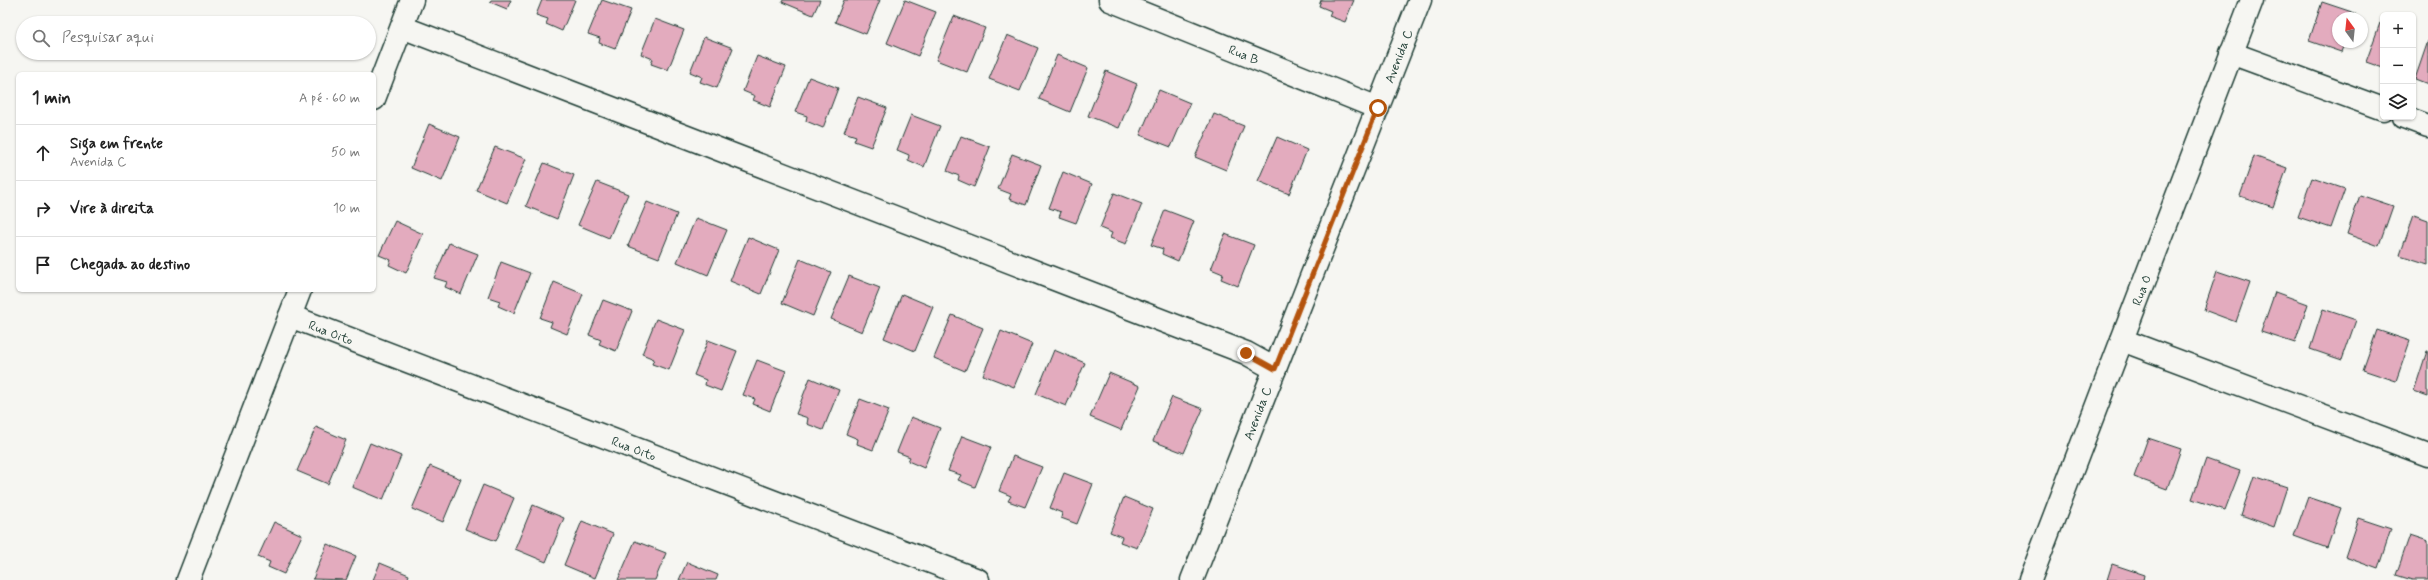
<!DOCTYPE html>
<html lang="pt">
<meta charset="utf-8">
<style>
:root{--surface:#fff;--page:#f2f2f2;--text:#222;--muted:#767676;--line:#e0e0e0}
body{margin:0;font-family:Mynerve,sans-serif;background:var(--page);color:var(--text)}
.controls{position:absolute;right:12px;top:12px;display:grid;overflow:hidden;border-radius:6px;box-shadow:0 1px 3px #0004}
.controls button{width:36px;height:36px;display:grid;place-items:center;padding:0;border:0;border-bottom:1px solid var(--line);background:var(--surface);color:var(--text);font:20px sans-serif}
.compass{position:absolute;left:2332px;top:12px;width:36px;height:36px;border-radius:50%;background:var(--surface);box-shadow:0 1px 3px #0004;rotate:345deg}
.stop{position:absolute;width:12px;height:12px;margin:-9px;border:3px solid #b45309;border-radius:50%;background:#fff}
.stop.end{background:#b45309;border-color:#fff;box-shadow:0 1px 4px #0008}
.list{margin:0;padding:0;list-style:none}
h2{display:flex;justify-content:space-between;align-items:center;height:52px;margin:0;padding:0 16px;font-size:17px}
h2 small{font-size:13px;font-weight:400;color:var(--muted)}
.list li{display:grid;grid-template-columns:26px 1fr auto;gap:12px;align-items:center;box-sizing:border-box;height:56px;padding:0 16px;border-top:1px solid var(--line)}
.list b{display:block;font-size:15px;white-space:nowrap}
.list p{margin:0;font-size:13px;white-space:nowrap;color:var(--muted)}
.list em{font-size:13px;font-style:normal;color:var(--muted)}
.icon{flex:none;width:22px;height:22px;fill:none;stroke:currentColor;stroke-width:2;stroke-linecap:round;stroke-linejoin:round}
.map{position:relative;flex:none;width:2428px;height:580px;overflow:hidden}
.search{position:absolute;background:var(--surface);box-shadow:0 1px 3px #0004;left:16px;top:16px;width:360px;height:44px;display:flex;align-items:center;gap:10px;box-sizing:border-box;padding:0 14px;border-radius:22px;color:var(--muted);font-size:15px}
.panel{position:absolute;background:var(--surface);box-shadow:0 1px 3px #0004;left:16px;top:72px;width:360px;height:220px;border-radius:6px}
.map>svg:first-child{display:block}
</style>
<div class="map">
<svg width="2428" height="580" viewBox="0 0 2428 580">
<rect width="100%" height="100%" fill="#f6f6f2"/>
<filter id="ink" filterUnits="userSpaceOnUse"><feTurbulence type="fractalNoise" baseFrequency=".025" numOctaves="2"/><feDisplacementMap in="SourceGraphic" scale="8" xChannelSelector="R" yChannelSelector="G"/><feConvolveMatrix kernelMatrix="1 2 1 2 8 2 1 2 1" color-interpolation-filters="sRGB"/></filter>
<g filter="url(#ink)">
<g fill="#e3abbe" stroke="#1f3d34">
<path d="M491 0H511L507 9 490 2Z"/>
<path d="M542 0H575L562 31 546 24 548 19 536 15Z"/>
<path d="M602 0 631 10 615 49 599 43 600 38 588 34Z"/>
<path d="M783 0H820L813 15 782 2Z"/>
<path d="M844 0H880L866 34 835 22Z"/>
<path d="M905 0 936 12 918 56 887 43Z"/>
<path d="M1321 0H1354L1345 22 1329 16 1331 11 1319 6Z"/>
<path d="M2322 2 2355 13 2354 18H2338V42H2345L2341 52 2309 41Z"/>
<path d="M954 16 985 28 967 72 936 60Z"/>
<path d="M655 19 684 30 668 70 651 64 653 59 641 54Z"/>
<path d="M2380 23 2383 24V68L2366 62Z"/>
<path d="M1007 35 1038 48 1020 91 989 79Z"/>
<path d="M704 37 733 48 717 88 700 82 702 77 690 72Z"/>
<path d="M2428 41V84L2415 79Z"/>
<path d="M1057 55 1088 68 1070 112 1039 99Z"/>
<path d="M757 56 786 67 770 107 753 100 755 96 743 91Z"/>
<path d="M1106 71 1137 84 1119 128 1088 116Z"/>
<path d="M809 77 838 88 823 128 806 121 807 116 795 112Z"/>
<path d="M1159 90 1190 103 1171 147 1140 135Z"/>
<path d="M858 97 887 108 871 147 854 141 856 136 844 132Z"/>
<path d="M1214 114 1244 126 1226 170 1195 157Z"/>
<path d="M911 115 940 126 924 167 908 160 909 155 897 150Z"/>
<path d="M429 124 460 137 442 181 411 168Z"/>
<path d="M961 136 990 147 974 187 958 180 959 176 947 171Z"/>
<path d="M1277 137 1307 150 1289 194 1258 181Z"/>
<path d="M495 147 526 159 507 203 476 190Z"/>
<path d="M1012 154 1041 165 1026 205 1009 199 1011 194 998 189Z"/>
<path d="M2254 156 2287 168 2273 207 2240 196Z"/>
<path d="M544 163 574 175 557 219 526 206Z"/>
<path d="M1063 172 1092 184 1076 223 1059 217 1061 212 1049 208Z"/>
<path d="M2312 178 2345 189 2331 228 2298 217Z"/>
<path d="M597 182 628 194 609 238 578 225Z"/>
<path d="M1114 193 1142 204 1126 244 1110 238 1112 233 1100 228Z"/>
<path d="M2360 195 2393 206 2379 246 2347 234Z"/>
<path d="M647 202 677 214 659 258 628 246Z"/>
<path d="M1165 210 1194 221 1178 261 1162 254 1163 249 1151 245Z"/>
<path d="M2414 215 2428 220V264L2400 255Z"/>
<path d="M696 218 727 230 708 275 677 262Z"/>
<path d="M395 221 423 234 406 273 389 265 391 260 379 255Z"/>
<path d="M1225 234 1254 245 1238 286 1221 279 1223 274 1211 269Z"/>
<path d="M748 237 779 250 761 294 730 281Z"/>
<path d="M449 243 478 254 461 294 445 287 447 282 434 278Z"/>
<path d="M800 259 831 272 813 316 782 303Z"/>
<path d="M501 262 530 273 514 313 498 306 500 301 488 297Z"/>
<path d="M2217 271 2250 282 2236 322 2204 310Z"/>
<path d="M849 276 880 288 862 332 831 319Z"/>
<path d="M554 282 583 294 567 334 550 327 552 322 540 318Z"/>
<path d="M2275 292 2308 304 2295 343 2261 332Z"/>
<path d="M902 294 933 307 915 351 884 338Z"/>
<path d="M603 300 632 311 616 351 599 344 601 340 589 335Z"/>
<path d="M2323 309 2356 320 2342 360 2310 349Z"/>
<path d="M952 315 983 328 965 371 934 358Z"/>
<path d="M656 319 685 330 669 370 652 364 654 359 642 354Z"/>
<path d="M2377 330 2410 341 2396 381 2363 370Z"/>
<path d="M1001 331 1032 344 1014 387 983 375Z"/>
<path d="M708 340 737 351 721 391 705 385 706 380 694 375Z"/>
<path d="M1054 350 1085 363 1066 406 1036 394Z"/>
<path d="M2427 351H2428V396L2414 391Z"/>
<path d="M757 360 786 371 770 411 753 404 755 399 743 395Z"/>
<path d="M1109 373 1140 386 1121 430 1090 417Z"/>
<path d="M810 378 839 390 823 430 807 424 808 418 796 414Z"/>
<path d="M1172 397 1203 409 1184 453 1153 441Z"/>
<path d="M860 399 889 410 873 450 857 444 858 439 846 434Z"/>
<path d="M911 417 940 428 924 468 908 461 910 457 897 452Z"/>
<path d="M316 427 346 440 328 484 297 471Z"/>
<path d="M962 436 991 447 975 487 958 480 961 475 948 471Z"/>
<path d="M2148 438 2181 449 2167 489 2134 477Z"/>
<path d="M370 443 401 456 383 500 352 487Z"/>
<path d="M1013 456 1042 467 1025 507 1008 501 1011 496 999 491Z"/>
<path d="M2206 459 2240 471 2225 510 2192 499Z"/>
<path d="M430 466 461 479 443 522 412 509Z"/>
<path d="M1064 473 1093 484 1077 524 1061 518 1062 513 1050 508Z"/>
<path d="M2254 476 2287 487 2274 527 2241 515Z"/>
<path d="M483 485 514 498 496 541 465 529Z"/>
<path d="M1124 497 1153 509 1137 548 1120 542 1122 537 1110 532Z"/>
<path d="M2308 497 2341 508 2327 548 2294 536Z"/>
<path d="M533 505 564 518 546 562 515 549Z"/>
<path d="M2358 518 2391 529 2378 569 2345 557Z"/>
<path d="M582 521 613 534 595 578 564 565Z"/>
<path d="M274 522 302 535 284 574 268 567 270 562 258 557Z"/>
<path d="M2410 535 2428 541V580H2412L2396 575Z"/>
<path d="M635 541 666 553 655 580H618Z"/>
<path d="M327 544 356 556 346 580 313 579Z"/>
<path d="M687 562 718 575 716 580H679Z"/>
<path d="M380 563 409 575 407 580H373Z"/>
<path d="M2112 564 2145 575 2144 580H2107Z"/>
</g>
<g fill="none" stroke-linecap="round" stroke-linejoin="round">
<defs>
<g id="minor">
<path d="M1110 0 1378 108"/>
<path d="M402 27 1246 353 1275 369"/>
<path d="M2231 53 2383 109"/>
<path d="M374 99 412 0"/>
<path d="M2404 117 2428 126"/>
<path d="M290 316 978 580"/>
<path d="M2122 340 2428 455"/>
<path d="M188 580 300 290"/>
<path d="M1192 580 1420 0"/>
<path d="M2030 580 2252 0"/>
</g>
</defs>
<use href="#minor" stroke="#1f3d34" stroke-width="25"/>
<use href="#minor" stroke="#f6f6f2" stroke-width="22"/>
</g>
</g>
<g fill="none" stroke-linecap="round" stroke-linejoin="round" filter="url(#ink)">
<path stroke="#b45309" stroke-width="5" d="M1246 353 1275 369 1378 108"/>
</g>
<g text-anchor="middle" stroke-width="3" stroke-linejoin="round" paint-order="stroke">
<g font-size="13" fill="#1f3d34" stroke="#f6f6f2">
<text transform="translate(1244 54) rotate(22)" y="5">Rua B</text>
<text transform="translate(1398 56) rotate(-69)" y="5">Avenida C</text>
<text transform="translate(2141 290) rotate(-69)" y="5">Rua O</text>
<text transform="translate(331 332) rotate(21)" y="5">Rua Oito</text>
<text transform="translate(1257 413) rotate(-69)" y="5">Avenida C</text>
<text transform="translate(634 448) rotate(21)" y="5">Rua Oito</text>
</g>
</g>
</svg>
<div class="controls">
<button>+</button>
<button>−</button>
<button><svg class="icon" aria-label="layers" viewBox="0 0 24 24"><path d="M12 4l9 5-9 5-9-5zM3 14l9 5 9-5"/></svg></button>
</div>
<svg class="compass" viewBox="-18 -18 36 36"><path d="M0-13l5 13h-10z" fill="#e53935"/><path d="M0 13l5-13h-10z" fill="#767676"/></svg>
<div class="stop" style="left:1378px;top:108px"></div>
<div class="stop end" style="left:1246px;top:353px"></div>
<div class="search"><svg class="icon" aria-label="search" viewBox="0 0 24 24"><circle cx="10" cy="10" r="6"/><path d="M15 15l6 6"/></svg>Pesquisar aqui</div>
<section class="panel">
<h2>1 min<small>A pé · 60 m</small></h2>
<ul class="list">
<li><svg class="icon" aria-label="ahead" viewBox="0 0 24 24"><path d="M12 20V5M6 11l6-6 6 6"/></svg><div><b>Siga em frente</b><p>Avenida C</p></div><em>50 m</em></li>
<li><svg class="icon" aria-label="right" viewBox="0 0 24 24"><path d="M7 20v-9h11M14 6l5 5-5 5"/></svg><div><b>Vire à direita</b></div><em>10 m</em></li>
<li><svg class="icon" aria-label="arrive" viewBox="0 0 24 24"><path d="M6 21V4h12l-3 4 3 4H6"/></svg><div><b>Chegada ao destino</b></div></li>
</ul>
</section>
</div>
